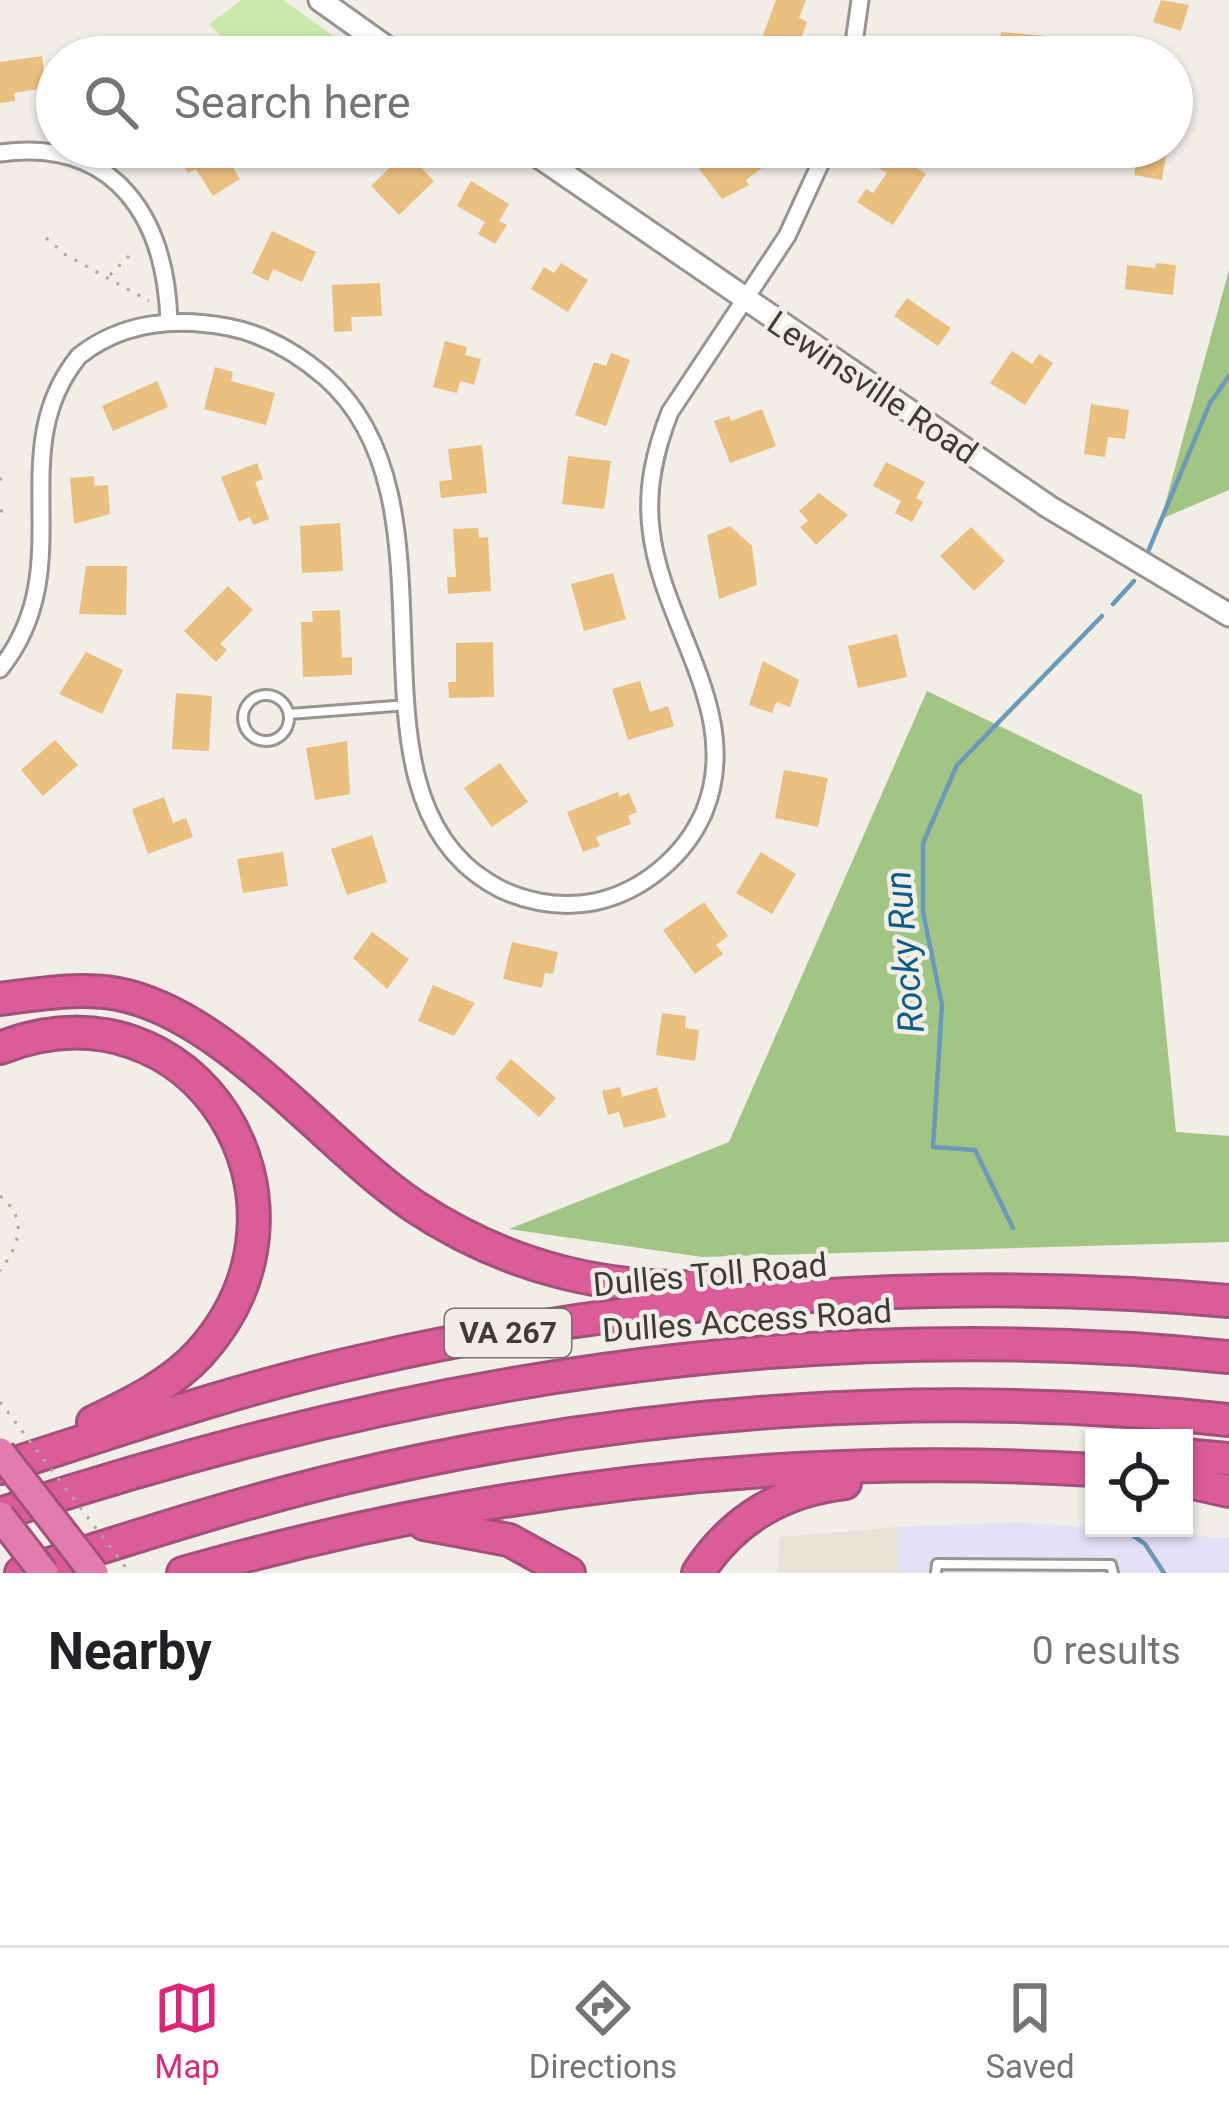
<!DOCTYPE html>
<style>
:root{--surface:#fff;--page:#f6f6f6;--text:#202124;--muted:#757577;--line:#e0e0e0;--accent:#db2777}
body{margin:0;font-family:Roboto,sans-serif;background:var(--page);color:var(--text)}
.controls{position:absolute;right:36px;bottom:36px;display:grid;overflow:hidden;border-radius:0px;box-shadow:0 3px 9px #0004}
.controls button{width:108px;height:108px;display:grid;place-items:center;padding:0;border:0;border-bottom:3px solid var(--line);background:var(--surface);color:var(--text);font:60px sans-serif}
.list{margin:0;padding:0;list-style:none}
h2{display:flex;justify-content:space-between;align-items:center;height:156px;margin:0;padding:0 48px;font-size:51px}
h2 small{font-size:39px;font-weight:400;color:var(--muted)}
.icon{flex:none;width:66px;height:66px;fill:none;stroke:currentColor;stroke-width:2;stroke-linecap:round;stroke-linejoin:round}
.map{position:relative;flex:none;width:1229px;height:1573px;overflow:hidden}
.search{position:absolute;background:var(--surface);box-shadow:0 3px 9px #0004;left:36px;right:36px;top:36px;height:132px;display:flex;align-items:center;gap:30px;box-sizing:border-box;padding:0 42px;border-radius:66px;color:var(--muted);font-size:45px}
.sheet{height:372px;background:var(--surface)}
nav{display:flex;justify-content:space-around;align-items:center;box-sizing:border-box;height:168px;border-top:3px solid var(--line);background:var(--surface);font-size:33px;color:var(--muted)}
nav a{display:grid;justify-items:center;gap:6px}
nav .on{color:var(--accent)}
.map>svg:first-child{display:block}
</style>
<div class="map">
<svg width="1229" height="1573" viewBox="0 0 1229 1573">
<rect width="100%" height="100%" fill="#f1eee8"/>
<path fill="#eae2d6" d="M897 1527 898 1573H778L779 1537Z"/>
<path fill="#e4e1f7" d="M1018 1522 1229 1538V1573H898L897 1527Z"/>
<path fill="#c9eaaa" d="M242 0H283L363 57H241L209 24Z"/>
<g fill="#a3c583">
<path d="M1229 270V490L1161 519Z"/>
<path d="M927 691 1142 795 1176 1132 1229 1136V1242L702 1257 509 1229 729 1142Z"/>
</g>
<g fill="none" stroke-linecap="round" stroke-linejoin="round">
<g stroke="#6b99ba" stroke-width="4.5">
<path d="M1147 554 1210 403 1229 376"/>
<path d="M1113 604 1134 581"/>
<path d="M1013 1228 975 1150 933 1147 942 1005 923 912V843L957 765 1102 616"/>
<path d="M1122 1528 1145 1544 1164 1573"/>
</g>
</g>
<g fill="#ebbf7e">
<path d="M776 0H806L799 18 807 22 795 57 757 51Z"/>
<path d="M1161 0 1189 5 1181 31 1153 22Z"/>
<path d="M1001 32 1047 36 1046 45 1055 46 1054 57H999Z"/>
<path d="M42 56 46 88 14 93 15 101 0 103V62Z"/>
<path d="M193 147 202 152 220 147 240 179 213 196 196 169 188 173 178 156Z"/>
<path d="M720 147H766L775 158 746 180 749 185 722 199 699 169Z"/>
<path d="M884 147 926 174 893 225 857 202 866 189 873 193 887 173 873 165Z"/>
<path d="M1139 147 1167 149 1162 180 1134 175Z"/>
<path d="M406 152 434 181 399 215 371 186Z"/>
<path d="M471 181 509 204 499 221 507 225 495 244 478 234 485 222 457 206Z"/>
<path d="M272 231 316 252 302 282 273 269 268 281 252 273Z"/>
<path d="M561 263 588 280 568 312 531 289 544 267 554 273Z"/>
<path d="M1156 263 1176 265 1173 295 1125 289 1127 265 1155 268Z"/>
<path d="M380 283 382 316 351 317 352 331 334 332 332 285Z"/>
<path d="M907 298 951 328 938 346 894 316Z"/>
<path d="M445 341 467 347 465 355 481 359 474 385 460 381 457 393 433 387Z"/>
<path d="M1012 351 1032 364 1039 354 1053 363 1025 405 990 383Z"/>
<path d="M611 353 630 360 606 426 575 415 594 362 606 366Z"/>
<path d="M215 367 233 372 231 381 275 393 266 425 204 409Z"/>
<path d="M157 381 168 407 113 431 102 406Z"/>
<path d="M1091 404 1129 410 1125 439 1108 437 1105 457 1084 454Z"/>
<path d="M762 409 776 446 730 463 714 421 729 416 731 421Z"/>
<path d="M482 445 487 493 441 498 439 481 452 480 448 449Z"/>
<path d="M568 456 611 461 604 509 562 504Z"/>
<path d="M886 462 925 482 916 498 923 502 912 522 895 513 901 501 873 486Z"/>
<path d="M257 463 263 479 255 482 269 519 253 525 250 517 239 522 221 477Z"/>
<path d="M94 476V486L108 485 110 514 74 524 70 478Z"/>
<path d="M819 493 848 515 816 545 800 527 808 521 799 511Z"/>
<path d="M340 523 343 571 302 573 300 526Z"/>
<path d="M730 526 752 546 757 585 719 599 707 535Z"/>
<path d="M971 527 1005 561 974 591 940 556Z"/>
<path d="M478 528 479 538 488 537 491 591 448 594 447 577H456L453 529Z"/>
<path d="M86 566H127L126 615 79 614Z"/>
<path d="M613 573 626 619 584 631 571 584Z"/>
<path d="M228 586 253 610 220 644 227 650 216 662 184 631Z"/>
<path d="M340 610 342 658 352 657V675L303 677 301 622H313L312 611Z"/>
<path d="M897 634 907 677 858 688 848 646Z"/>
<path d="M493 642 494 697 449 698 448 682H456V643Z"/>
<path d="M86 652 123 670 102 714 59 694Z"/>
<path d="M763 661 799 680 790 707 776 702 772 713 749 705Z"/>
<path d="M640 681 650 712 668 706 674 726 628 740 612 689Z"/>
<path d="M176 693 212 696 209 751 172 749Z"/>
<path d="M55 740 78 765 43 796 21 770Z"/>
<path d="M347 741 350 794 315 800 306 748Z"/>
<path d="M500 763 528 802 492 827 464 788Z"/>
<path d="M784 770 828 778 818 827 775 818Z"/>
<path d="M618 792 619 797 629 793 637 812 628 816 631 824 596 837 600 846 583 852 567 812Z"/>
<path d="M164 797 173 823 186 818 193 837 148 854 132 809Z"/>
<path d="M372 835 387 882 347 895 331 849Z"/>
<path d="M283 852 288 886 243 893 237 859Z"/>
<path d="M761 852 796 874 772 914 736 893Z"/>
<path d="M704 902 728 936 716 945 723 954 695 974 663 930Z"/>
<path d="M372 932 409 959 387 989 353 958Z"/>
<path d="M512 942 558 952 553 974 545 973 542 988 503 979Z"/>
<path d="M433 985 475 1003 454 1036 418 1021Z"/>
<path d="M662 1013 686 1016 685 1028 699 1030 695 1061 656 1055Z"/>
<path d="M511 1059 556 1098 539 1117 495 1078Z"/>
<path d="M620 1087 622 1097 657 1087 666 1117 624 1128 619 1112 608 1115 602 1091Z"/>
</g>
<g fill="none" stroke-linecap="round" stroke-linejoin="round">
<defs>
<g id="service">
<circle cx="266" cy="718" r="23"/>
<path d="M289 714 408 705"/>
<path d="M936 1573 937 1564 1111 1565 1113 1573"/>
</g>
<g id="minor">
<path d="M852 57 860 0"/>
<path d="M0 153C116 137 166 219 169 322"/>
<path d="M0 669C83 565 0 453 79 356 122 322 176 317 228 327 264 334 297 353 325 377 470 504 333 786 488 882 518 901 558 909 594 902 642 892 685 856 704 812 745 713 661 625 651 529 646 488 655 450 670 412L787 236 828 147"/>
</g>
<g id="secondary">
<path d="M320 0 400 57"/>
<path d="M525 147 1049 507 1229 615"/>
</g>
<g id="motorway">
<path d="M0 999C40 994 79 987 118 994 226 1015 324 1145 414 1206 511 1270 612 1293 727 1286"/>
<path d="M0 1048C194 971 336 1202 200 1353 172 1384 131 1404 93 1422"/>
<path d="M1184 1455 1229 1459"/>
<path d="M0 1468C121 1429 243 1387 367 1360 646 1297 944 1275 1229 1301"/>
<path d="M1184 1481 1229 1491"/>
<path d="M0 1514C405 1381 802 1314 1229 1357"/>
<path d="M424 1524 509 1540 569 1573"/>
<path d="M21 1573C128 1539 235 1504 344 1478 633 1409 934 1388 1229 1420"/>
<path d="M183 1573C480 1489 785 1451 1094 1470"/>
<path d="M698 1573C732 1520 783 1490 845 1483"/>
</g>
</defs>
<use href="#service" stroke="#98948f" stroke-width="14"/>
<use href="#minor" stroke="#98948f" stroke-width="21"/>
<use href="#secondary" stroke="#98948f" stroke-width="27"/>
<use href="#motorway" stroke="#a35178" stroke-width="36"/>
<g stroke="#aca9a5" stroke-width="3" stroke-dasharray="3 9" stroke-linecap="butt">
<path d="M46 238 66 255 149 301"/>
<path d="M110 275 129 256"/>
<path d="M0 479H2"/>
<path d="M0 511H5"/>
<path d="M0 1196C29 1219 19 1245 0 1271"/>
</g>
<use href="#service" stroke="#fff" stroke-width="8"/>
<use href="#minor" stroke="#fff" stroke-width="15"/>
<use href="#secondary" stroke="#fff" stroke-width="21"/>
<use href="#motorway" stroke="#da5c99" stroke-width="30"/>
<defs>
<g id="trunk-bridge">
<path d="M0 1452 94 1573"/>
<path d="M0 1516 44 1573"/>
</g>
</defs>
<use href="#trunk-bridge" stroke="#a35178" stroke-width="33" stroke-linecap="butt"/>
<path stroke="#aca9a5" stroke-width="3" stroke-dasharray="3 9" stroke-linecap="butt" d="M0 1402 130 1573"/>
<use href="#trunk-bridge" stroke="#e27cae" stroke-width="27"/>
</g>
<g text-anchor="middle" stroke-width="9" stroke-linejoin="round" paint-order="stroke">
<rect fill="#f1eee8" stroke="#74716e" stroke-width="3" x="445" y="1309" width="126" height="48" rx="9"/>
<g font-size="30" font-weight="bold" fill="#3e3c3a">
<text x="508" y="1343">VA 267</text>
</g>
<g font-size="33" fill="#3e3c3a" stroke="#f1eee8">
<text transform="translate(873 387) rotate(34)" y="12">Lewinsville Road</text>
<text transform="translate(710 1274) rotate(-5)" y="12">Dulles Toll Road</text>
<text transform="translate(747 1320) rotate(-4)" y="12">Dulles Access Road</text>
</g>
<g font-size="36" font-style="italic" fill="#0c5c89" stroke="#f1eee8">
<text transform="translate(904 952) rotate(-95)" y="13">Rocky Run</text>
</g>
</g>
</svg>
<div class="controls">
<button><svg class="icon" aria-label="locate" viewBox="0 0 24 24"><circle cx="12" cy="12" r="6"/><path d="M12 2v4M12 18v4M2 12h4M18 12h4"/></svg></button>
</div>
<div class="search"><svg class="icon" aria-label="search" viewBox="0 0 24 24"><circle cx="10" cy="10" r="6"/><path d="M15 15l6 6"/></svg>Search here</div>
</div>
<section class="sheet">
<h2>Nearby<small>0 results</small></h2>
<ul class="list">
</ul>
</section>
<nav>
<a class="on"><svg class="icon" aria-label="map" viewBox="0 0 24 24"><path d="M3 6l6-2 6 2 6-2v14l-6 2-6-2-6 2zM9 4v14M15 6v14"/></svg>Map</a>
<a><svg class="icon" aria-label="directions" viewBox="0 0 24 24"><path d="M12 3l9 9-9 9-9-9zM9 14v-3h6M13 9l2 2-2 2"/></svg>Directions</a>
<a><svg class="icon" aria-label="saved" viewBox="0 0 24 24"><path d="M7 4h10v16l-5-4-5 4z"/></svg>Saved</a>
</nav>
